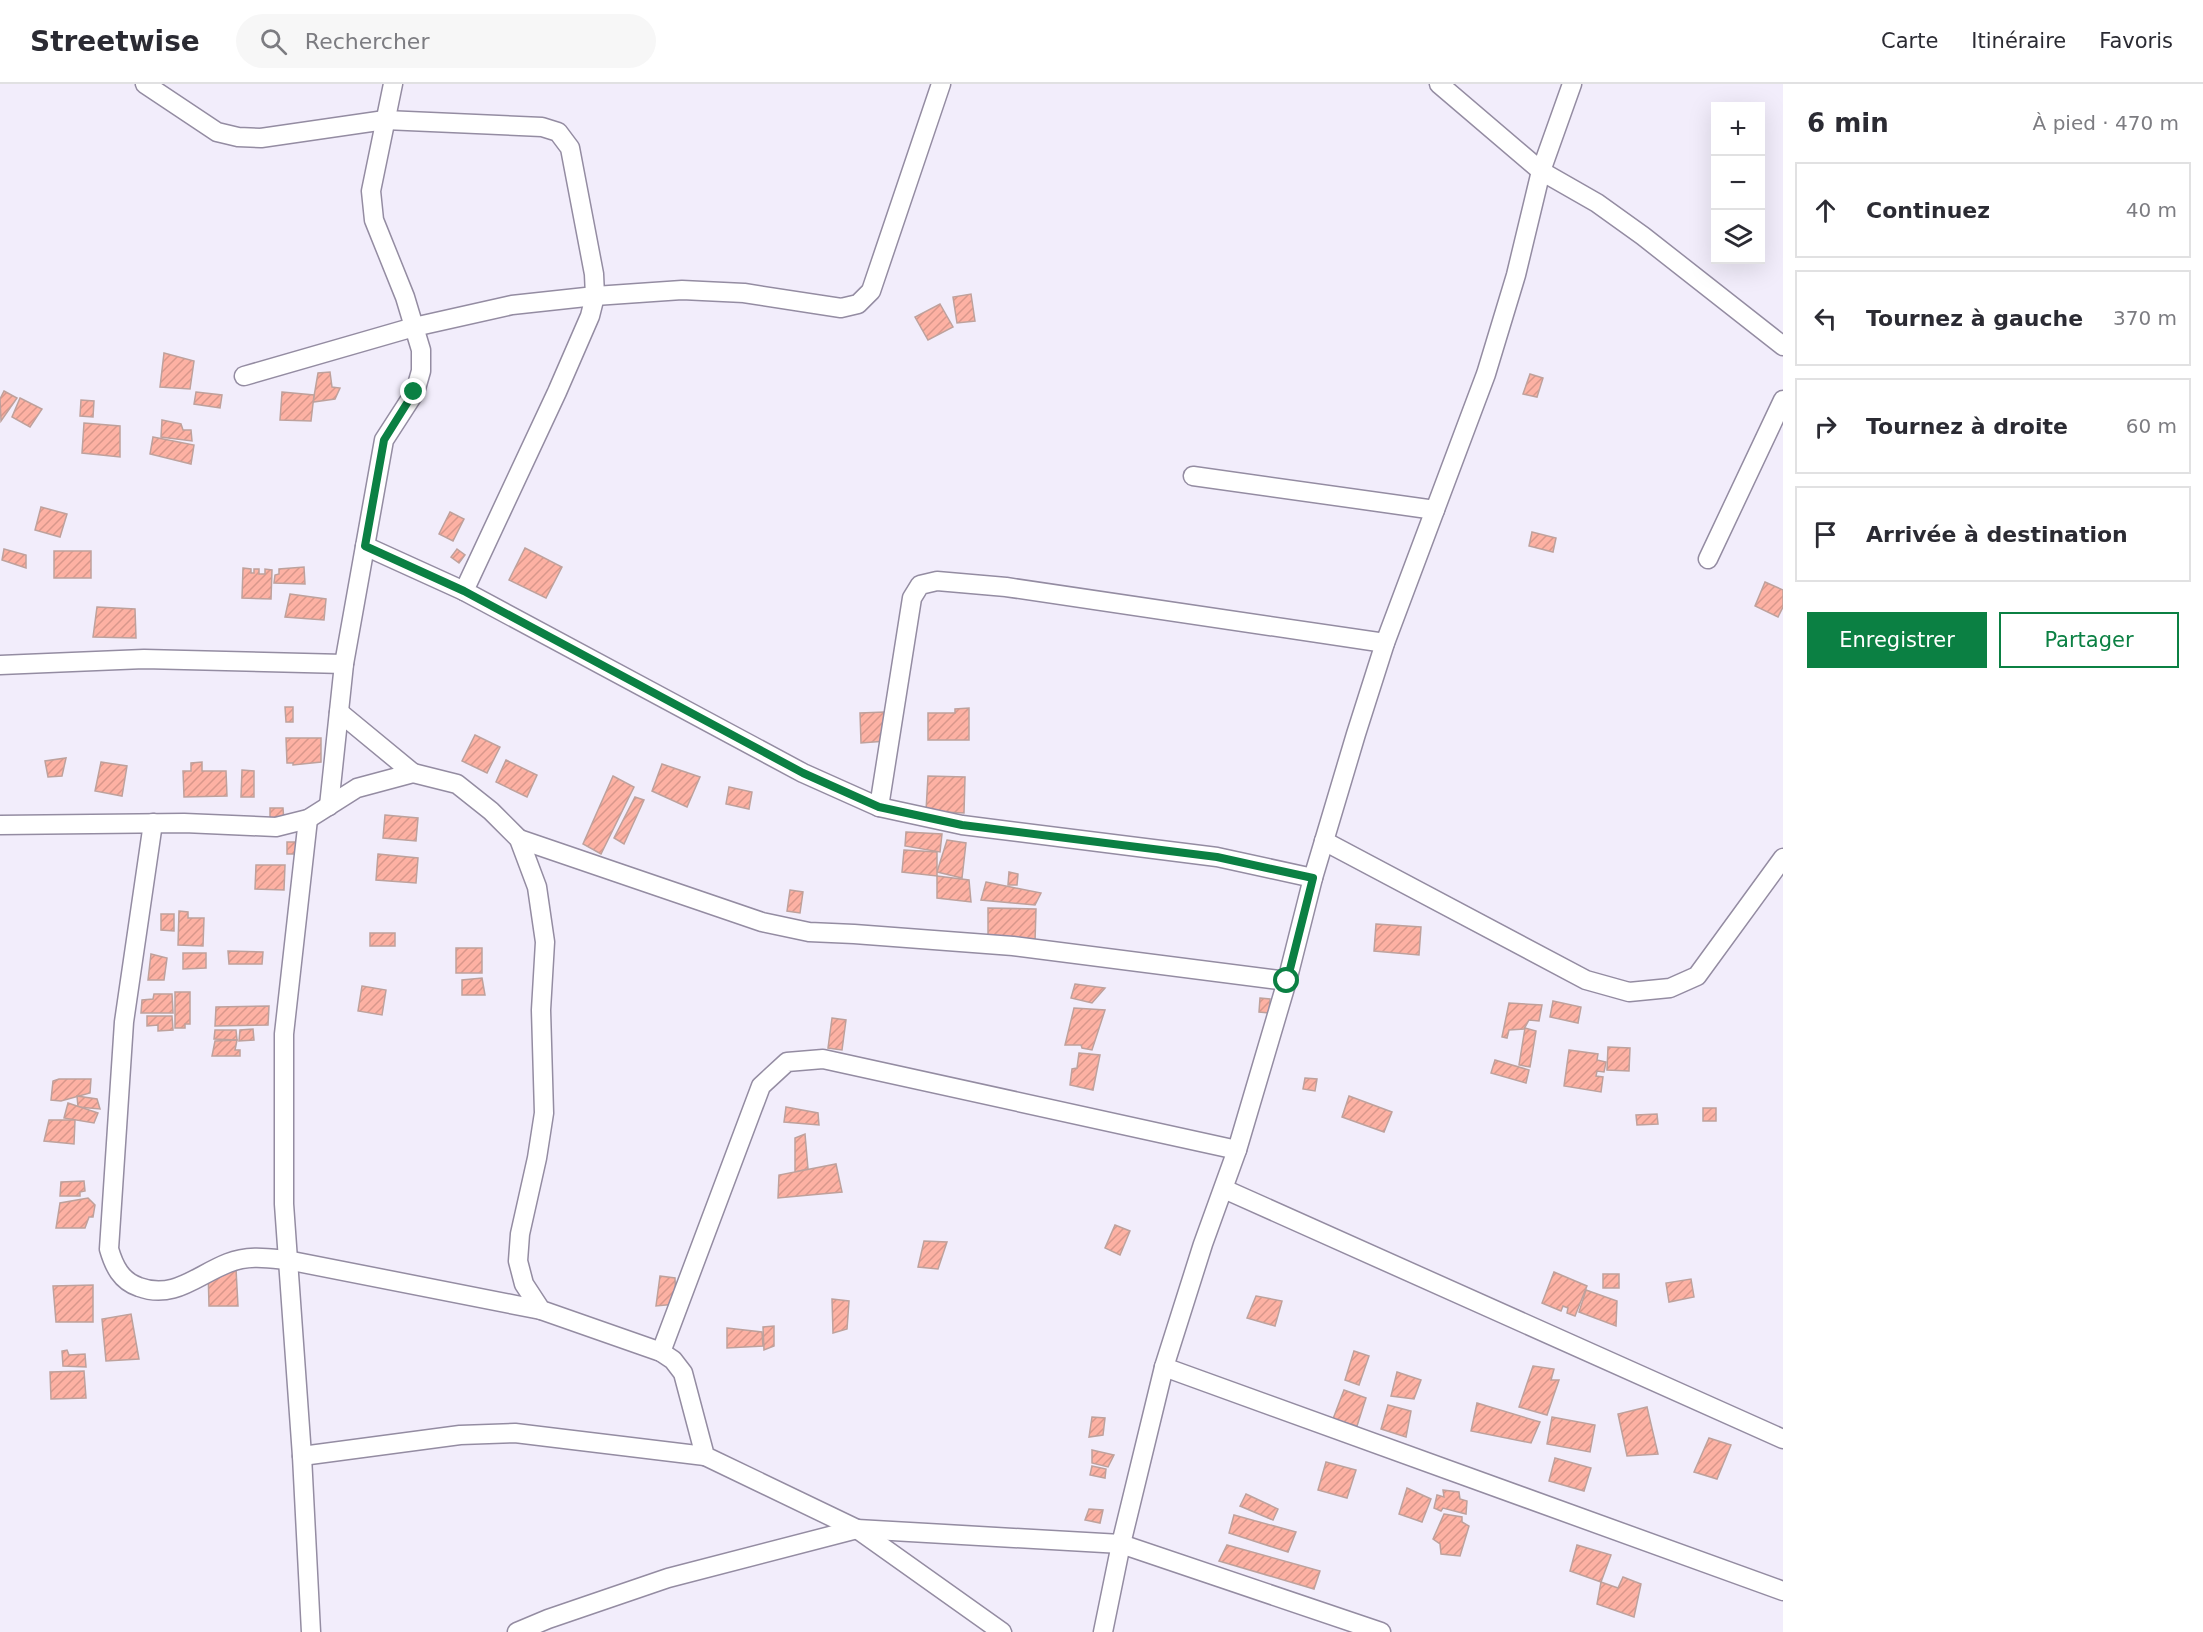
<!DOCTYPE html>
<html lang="fr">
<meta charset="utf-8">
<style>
:root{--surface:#fff;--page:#f7f7f7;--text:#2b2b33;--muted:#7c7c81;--line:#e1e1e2;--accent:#0b8043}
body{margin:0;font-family:"DejaVu Sans",sans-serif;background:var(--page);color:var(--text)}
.controls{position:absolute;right:18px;top:18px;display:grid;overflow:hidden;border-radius:0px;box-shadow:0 6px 24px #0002}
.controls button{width:54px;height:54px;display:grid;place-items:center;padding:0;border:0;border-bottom:2px solid var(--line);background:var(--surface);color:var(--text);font:30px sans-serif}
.stop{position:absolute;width:18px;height:18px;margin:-14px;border:4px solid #0b8043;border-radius:50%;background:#fff}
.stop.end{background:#0b8043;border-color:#fff;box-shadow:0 2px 6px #0008}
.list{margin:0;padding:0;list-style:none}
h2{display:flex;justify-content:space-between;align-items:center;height:78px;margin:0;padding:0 24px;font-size:26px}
h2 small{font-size:20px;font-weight:400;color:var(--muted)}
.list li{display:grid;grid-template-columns:39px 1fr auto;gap:18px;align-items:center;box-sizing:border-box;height:96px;margin:0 12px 12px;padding:0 12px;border:2px solid var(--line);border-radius:0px}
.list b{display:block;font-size:22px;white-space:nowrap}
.list em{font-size:20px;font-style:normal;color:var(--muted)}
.actions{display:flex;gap:12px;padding:18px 24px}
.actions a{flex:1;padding:14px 0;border:2px solid var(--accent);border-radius:0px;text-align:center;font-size:21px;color:var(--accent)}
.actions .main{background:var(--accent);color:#fff}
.icon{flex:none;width:33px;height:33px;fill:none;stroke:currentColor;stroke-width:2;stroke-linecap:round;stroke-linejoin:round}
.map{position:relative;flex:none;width:1783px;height:1548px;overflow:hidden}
header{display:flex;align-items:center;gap:36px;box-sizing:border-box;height:84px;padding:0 30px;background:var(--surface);border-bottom:2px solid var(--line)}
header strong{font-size:28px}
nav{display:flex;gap:33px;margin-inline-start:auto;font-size:21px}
.search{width:420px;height:54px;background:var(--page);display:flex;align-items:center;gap:15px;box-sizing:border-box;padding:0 21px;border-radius:33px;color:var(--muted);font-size:22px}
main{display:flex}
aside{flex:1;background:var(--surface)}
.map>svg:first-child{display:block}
</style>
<header>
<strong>Streetwise</strong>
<div class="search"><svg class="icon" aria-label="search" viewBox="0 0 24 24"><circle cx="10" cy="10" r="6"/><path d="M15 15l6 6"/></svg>Rechercher</div>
<nav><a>Carte</a><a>Itinéraire</a><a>Favoris</a></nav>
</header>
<main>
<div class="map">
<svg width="1783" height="1548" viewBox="0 0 1783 1548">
<defs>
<pattern id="building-hatch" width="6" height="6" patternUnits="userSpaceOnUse" patternTransform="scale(1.5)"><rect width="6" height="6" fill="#fdb1a3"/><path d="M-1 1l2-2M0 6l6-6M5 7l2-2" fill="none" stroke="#d8978b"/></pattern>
</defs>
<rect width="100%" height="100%" fill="#f2edfb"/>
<g fill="url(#building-hatch)" stroke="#bea19c" stroke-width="1.5">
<path d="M971 210 975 237 957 239 953 213Z"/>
<path d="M940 220 953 243 928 256 915 233Z"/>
<path d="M164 269 194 277 190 305 160 303Z"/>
<path d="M330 288 332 303 340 304 335 315 313 318 318 289Z"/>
<path d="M1530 290 1543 294 1537 313 1523 310Z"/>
<path d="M4 307 17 314 1 337 0 315Z"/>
<path d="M196 308 222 311 220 324 194 320Z"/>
<path d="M282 308 314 311 311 337 280 336Z"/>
<path d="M20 314 42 325 30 343 12 333Z"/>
<path d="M81 316 94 317 93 333 80 332Z"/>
<path d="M162 336 181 340 183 346H191L192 357 161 353Z"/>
<path d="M84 339 120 342V373L82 369Z"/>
<path d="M153 353 194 361 191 380 150 370Z"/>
<path d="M41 423 67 430 60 453 35 446Z"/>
<path d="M450 428 464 435 453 457 439 450Z"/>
<path d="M1532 448 1556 454 1553 468 1529 462Z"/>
<path d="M525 464 562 483 546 514 509 496Z"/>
<path d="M4 465 26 471V484L2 476Z"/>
<path d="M457 465 465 471 459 479 451 473Z"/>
<rect x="54" y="467" width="37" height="27"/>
<path d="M304 483 305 500 274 499 275 491 279 490V485Z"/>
<path d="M243 484 251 485V489H254V485H259V490H265V485L272 486 271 515 242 514Z"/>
<path d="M1765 498 1783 506V523L1778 533 1755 522Z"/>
<path d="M290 510 326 515 324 536 285 533Z"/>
<path d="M97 523 135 525 136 554 93 553Z"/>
<path d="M285 623H293V638H286Z"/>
<path d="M969 624V656H928V629H955V625Z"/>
<path d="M885 628 886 657 861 659 860 629Z"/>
<path d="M475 651 500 663 487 689 462 677Z"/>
<path d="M286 654H321V678L293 681V679H287Z"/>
<path d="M66 674 62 692 48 693 45 677Z"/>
<path d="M506 676 537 691 527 713 496 698Z"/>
<path d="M101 678 127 682 122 712 95 707Z"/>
<path d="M202 678V687H226L227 712 184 713 183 687H191V679Z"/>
<path d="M662 680 700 693 687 723 652 707Z"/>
<path d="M242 686 254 687V713H241Z"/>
<path d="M613 692 634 703 601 770 583 760Z"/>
<path d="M928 692 965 693 964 729 926 727Z"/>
<path d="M729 703 752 708 749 725 726 720Z"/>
<path d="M635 713 644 716 624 760 614 754Z"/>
<path d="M270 724H283L284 738H270Z"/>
<path d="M385 731 418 734 416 757 383 754Z"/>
<path d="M906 748 942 750 940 768 905 762Z"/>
<path d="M947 756 966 759 962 794 937 788Z"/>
<rect x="287" y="758" width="14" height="12"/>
<path d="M904 766 937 768V792L902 788Z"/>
<path d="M378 770 418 774 416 799 376 796Z"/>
<path d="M256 781H285L284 806 255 805Z"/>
<path d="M1009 788 1018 790 1017 801H1008Z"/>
<path d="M937 792 969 796 971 818 937 814Z"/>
<path d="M986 798 1041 809 1035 821 981 816Z"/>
<path d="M790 806 803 808 800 829 787 827Z"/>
<path d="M988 824 1036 825 1035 858H988Z"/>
<path d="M179 827 188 828V834H204L203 862 178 861Z"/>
<path d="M161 830H174V847L161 846Z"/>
<path d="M1376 840 1421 843 1419 871 1374 867Z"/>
<rect x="370" y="849" width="25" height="13"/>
<rect x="456" y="864" width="26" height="25"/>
<path d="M228 867 263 868 262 880H229Z"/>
<path d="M183 869H206V884L183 885Z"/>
<path d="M151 870 167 874 164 896H148Z"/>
<path d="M482 894 485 911H462V896Z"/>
<path d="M1075 900 1105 904 1092 919 1071 914Z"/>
<path d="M362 902 386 906 382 931 358 927Z"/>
<path d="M175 908H190V940H185V944H175Z"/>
<path d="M154 910H172L173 929H141L142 916 153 915Z"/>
<path d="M1260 914 1270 915 1269 929 1259 928Z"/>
<path d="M1553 917 1581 923 1578 939 1550 933Z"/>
<path d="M1509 919 1542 921 1539 937 1529 936 1524 945 1509 946 1507 954 1502 953Z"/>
<path d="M269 922 268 941 215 942 216 923Z"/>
<path d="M1074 924 1105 926 1092 966 1082 964 1081 961H1065Z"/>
<path d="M147 932H172L173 946 158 947V941L147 942Z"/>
<path d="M832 934 846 936 842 966 828 964Z"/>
<path d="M1525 944 1536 947 1530 983 1519 981Z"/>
<path d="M253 945 254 956 239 957 240 946Z"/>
<path d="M215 946H236L237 956 214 955Z"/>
<path d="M237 956 235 966H240V972H212L215 957Z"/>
<path d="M1608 963 1630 964 1629 987 1607 986Z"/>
<path d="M1569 966 1598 970 1597 976 1606 978 1604 988 1597 987 1596 992 1603 993 1601 1008 1564 1002Z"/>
<path d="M1079 969 1100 971 1093 1006 1070 1001 1072 985 1077 984Z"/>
<path d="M1495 976 1529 986 1526 999 1491 989Z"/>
<path d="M1305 994 1317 995 1315 1007 1303 1005Z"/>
<path d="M59 995H91L90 1009 61 1017 51 1016 53 997Z"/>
<path d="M77 1012 97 1015 100 1025 78 1023Z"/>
<path d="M1349 1012 1392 1028 1384 1048 1342 1033Z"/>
<path d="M68 1019 98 1029 94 1039 64 1034Z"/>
<path d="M786 1023 818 1029 819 1041 784 1038Z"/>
<rect x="1703" y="1024" width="13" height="13"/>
<path d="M1657 1030 1658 1040 1637 1041 1636 1031Z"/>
<path d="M49 1036H75L74 1060 44 1057Z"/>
<path d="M805 1050 808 1085 795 1088V1054Z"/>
<path d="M836 1080 842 1108 778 1114 779 1091Z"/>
<path d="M84 1097 85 1107 80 1108V1112H60L61 1098Z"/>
<path d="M88 1114 95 1121 93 1133H89L85 1144H56L60 1119Z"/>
<path d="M1115 1141 1130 1147 1120 1171 1105 1164Z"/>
<path d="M924 1157 947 1158 938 1185 918 1183Z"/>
<path d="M208 1184 236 1185 238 1222H209Z"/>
<path d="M1554 1188 1587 1202 1575 1232 1567 1229 1568 1224 1563 1222 1561 1227 1542 1219Z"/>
<rect x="1603" y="1190" width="16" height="14"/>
<path d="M660 1192 675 1194 676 1220 656 1222Z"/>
<path d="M1691 1195 1694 1213 1669 1218 1666 1199Z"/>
<path d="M93 1201V1238H56L53 1202Z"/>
<path d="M1586 1206 1617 1217 1616 1242 1579 1228Z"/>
<path d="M1256 1212 1282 1217 1275 1242 1247 1234Z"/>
<path d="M832 1215 849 1217 847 1245 833 1249Z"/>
<path d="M131 1230 139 1275 106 1277 102 1235Z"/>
<path d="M774 1242V1262L764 1266 763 1243Z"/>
<path d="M727 1244 762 1248 763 1262 727 1264Z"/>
<path d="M67 1266 69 1271 85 1270 86 1283 63 1282 62 1267Z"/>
<path d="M1354 1267 1369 1272 1359 1301 1345 1296Z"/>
<path d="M1533 1282 1554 1285 1551 1296H1559L1547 1331 1519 1323Z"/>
<path d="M84 1287 86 1314 51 1315 50 1288Z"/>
<path d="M1397 1288 1421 1296 1414 1315 1391 1312Z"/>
<path d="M1344 1306 1366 1314 1357 1342 1333 1335Z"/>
<path d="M1477 1319 1540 1338 1531 1359 1471 1347Z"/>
<path d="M1388 1321 1411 1327 1406 1353 1381 1345Z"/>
<path d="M1647 1323 1658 1370 1627 1372 1618 1330Z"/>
<path d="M1092 1333 1105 1334 1103 1351 1089 1353Z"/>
<path d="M1552 1333 1595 1341 1590 1368 1547 1360Z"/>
<path d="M1709 1354 1731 1361 1717 1395 1694 1388Z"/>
<path d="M1092 1366 1114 1371 1108 1383 1092 1379Z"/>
<path d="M1555 1374 1591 1384 1584 1407 1549 1397Z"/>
<path d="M1326 1378 1356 1386 1347 1414 1318 1406Z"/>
<path d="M1092 1382 1106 1385 1105 1394 1090 1391Z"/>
<path d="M1407 1404 1431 1415 1422 1438 1399 1430Z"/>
<path d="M1443 1406 1459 1408 1460 1415 1467 1417 1466 1430 1443 1424 1441 1427 1434 1424 1437 1411 1444 1413Z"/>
<path d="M1246 1410 1278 1425 1273 1436 1240 1422Z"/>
<path d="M1089 1425 1103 1426 1100 1439 1085 1436Z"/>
<path d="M1444 1430 1462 1433V1438L1469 1442 1460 1472 1441 1470 1440 1460 1433 1455Z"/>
<path d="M1234 1431 1296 1448 1288 1468 1229 1449Z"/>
<path d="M1227 1461 1320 1487 1314 1505 1219 1477Z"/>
<path d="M1577 1461 1611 1471 1601 1498 1570 1487Z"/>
<path d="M1623 1493 1641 1500 1634 1533 1597 1520 1601 1498 1618 1504Z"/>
</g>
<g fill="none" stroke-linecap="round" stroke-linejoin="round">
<defs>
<g id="street">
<path d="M145 0 217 48 238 53 261 54 385 36 542 43 558 48 570 64 594 190 595 212 590 232 557 308 464 507 803 689 879 723 962 741 1217 773 1313 794"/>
<path d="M1439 0 1541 87 1597 119 1643 152 1783 262"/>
<path d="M244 292 414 243 512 221 595 212 682 206 744 209 841 224 858 220 871 207 941 0"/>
<path d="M1193 392 1435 426"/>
<path d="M365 462 464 507"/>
<path d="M1708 475 1783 316"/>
<path d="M0 581 144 575 344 580"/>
<path d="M339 628 413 689"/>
<path d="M329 722 344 580 384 356 415 308 421 287V266L405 213 374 136 371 107 393 0"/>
<path d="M879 723 912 514 920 501 937 497 1006 503 1385 559"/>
<path d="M308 735 284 950V1120L302 1372 311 1548"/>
<path d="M153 739 124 938 109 1165C114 1182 121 1197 139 1203 174 1216 197 1191 228 1179 248 1171 267 1174 287 1176L541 1226"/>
<path d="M0 741 184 739 276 743 308 735 357 704 413 689 457 700 491 727 519 755 537 803 545 858 541 926 544 1029 537 1074 520 1150 518 1177 524 1200 541 1226 661 1268 673 1276 683 1289 705 1372 857 1445 1002 1548"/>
<path d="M519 755 762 838 809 848 854 850 1013 862 1287 897"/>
<path d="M1324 757 1586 896 1629 908 1670 904 1697 892 1783 774"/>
<path d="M1224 1105 1783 1355"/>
<path d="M661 1268 761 1002 787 978 823 975 1237 1066"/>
<path d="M1164 1283 1783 1507"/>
<path d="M302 1372 460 1351 515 1349 705 1372"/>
<path d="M517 1548 548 1535 668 1494 857 1445 1121 1460 1381 1548"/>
<path d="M1103 1548 1121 1460 1164 1283 1203 1160 1237 1066 1287 897 1313 794 1356 650 1385 559 1486 290 1516 191 1541 87 1572 0"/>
</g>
</defs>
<use href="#street" stroke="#948ca2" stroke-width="21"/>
<use href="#street" stroke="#fff" stroke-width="18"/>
</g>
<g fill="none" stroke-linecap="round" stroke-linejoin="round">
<path stroke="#0b8043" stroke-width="8" d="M414 308 384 356 365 462 464 507 803 689 879 723 962 741 1217 773 1313 794 1287 897"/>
</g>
</svg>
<div class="controls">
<button>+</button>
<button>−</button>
<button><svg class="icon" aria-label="layers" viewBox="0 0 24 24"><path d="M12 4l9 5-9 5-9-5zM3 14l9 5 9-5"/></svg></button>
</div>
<div class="stop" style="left:1287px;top:897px"></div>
<div class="stop end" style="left:414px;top:308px"></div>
</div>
<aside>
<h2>6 min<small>À pied · 470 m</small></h2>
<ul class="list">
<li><svg class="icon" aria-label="ahead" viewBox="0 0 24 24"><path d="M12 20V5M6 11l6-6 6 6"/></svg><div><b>Continuez</b></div><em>40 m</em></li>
<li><svg class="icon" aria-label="left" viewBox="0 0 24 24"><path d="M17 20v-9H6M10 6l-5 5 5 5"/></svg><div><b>Tournez à gauche</b></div><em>370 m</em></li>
<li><svg class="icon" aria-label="right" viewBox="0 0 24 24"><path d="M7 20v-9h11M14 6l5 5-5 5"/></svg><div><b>Tournez à droite</b></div><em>60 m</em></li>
<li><svg class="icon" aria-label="arrive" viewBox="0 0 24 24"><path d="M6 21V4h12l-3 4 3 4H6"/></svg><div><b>Arrivée à destination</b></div></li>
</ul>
<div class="actions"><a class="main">Enregistrer</a><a>Partager</a></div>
</aside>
</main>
